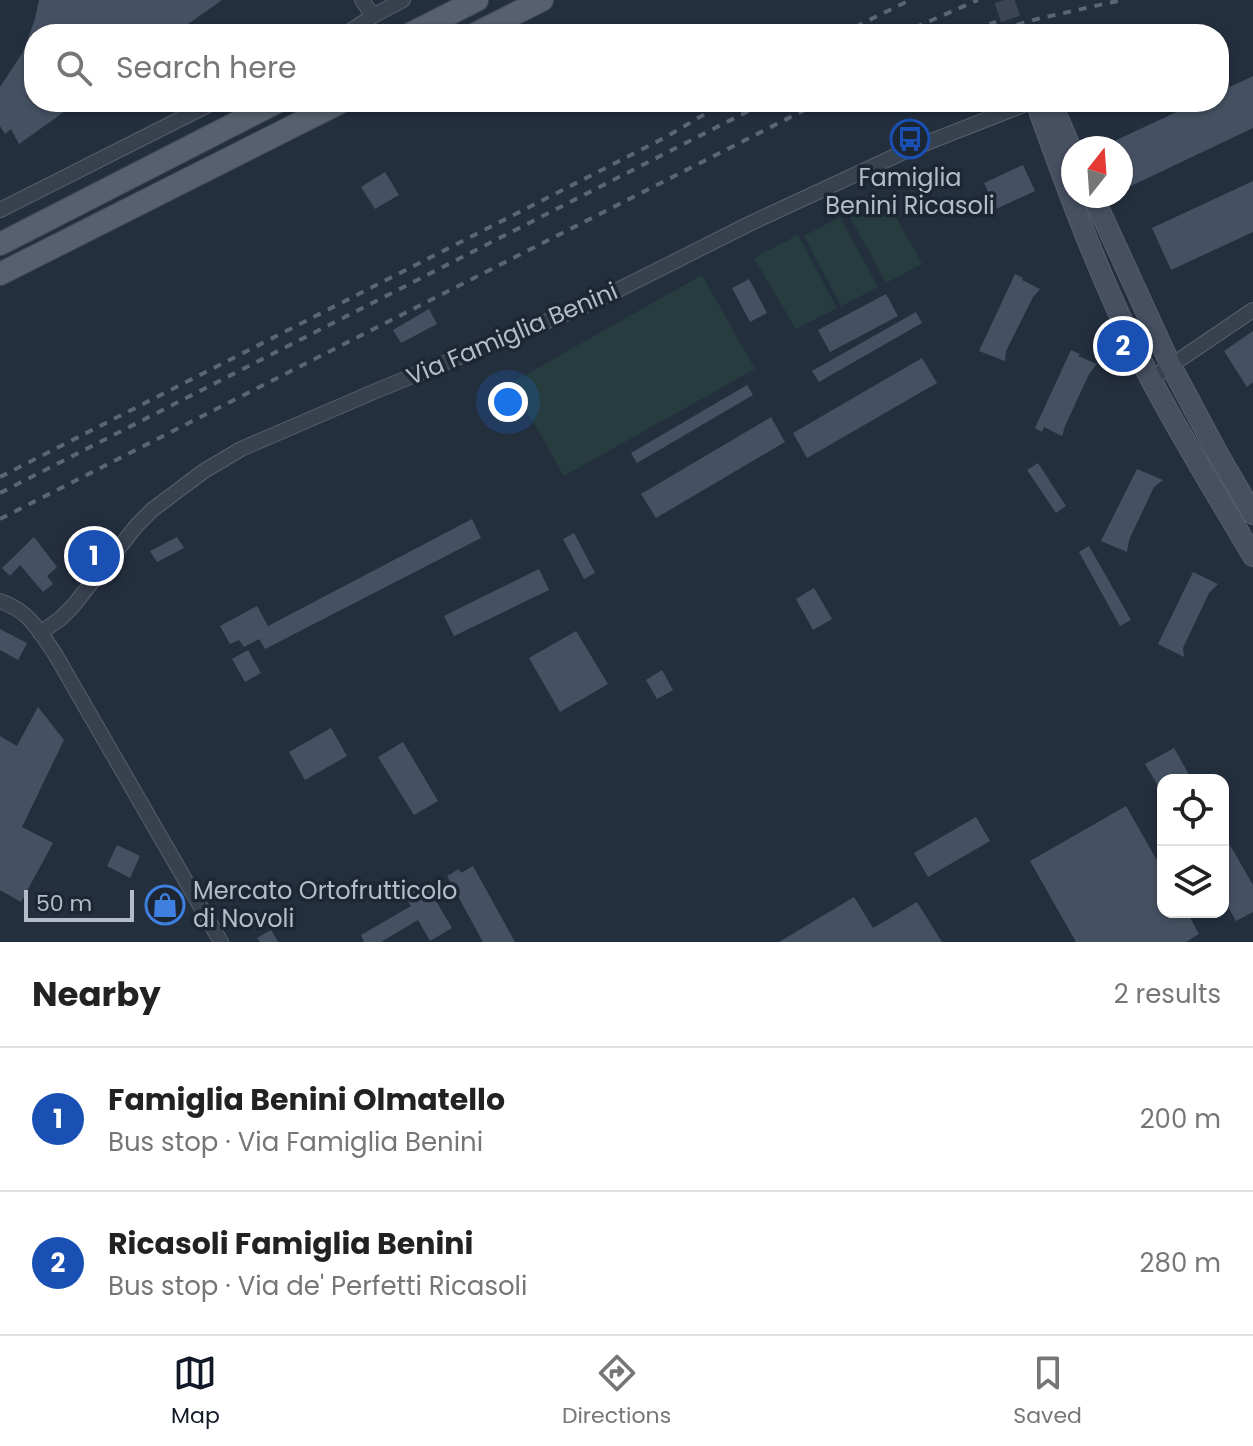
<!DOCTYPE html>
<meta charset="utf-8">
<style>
:root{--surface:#fff;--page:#f2f2f2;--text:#222;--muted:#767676;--line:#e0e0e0;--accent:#111827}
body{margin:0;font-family:Poppins,sans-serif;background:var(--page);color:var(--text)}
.controls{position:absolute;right:24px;bottom:24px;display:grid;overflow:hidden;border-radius:16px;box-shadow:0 2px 6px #0004}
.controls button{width:72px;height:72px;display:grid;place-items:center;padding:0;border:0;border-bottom:2px solid var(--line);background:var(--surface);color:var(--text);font:40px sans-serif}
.compass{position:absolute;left:1061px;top:136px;width:72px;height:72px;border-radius:50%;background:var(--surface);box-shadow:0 2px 6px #0004;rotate:17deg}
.scale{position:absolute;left:24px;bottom:20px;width:110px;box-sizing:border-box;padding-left:8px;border:4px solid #b4bcc9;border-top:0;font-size:22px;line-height:28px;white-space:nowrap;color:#b4bcc9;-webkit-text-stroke:6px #1d2633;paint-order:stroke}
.you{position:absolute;left:508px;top:402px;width:28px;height:28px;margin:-20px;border:6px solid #fff;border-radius:50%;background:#1a73e8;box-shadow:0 0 0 12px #1a73e833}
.badge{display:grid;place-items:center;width:52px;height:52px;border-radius:50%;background:var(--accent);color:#fff;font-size:26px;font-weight:700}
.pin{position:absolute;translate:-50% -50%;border:4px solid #fff;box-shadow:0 2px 8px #0006}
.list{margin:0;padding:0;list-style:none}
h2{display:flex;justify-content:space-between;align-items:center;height:104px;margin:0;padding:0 32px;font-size:34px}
h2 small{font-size:26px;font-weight:400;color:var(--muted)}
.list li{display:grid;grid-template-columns:52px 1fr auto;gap:24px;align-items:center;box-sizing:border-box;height:144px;padding:0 32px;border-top:2px solid var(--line)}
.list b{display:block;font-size:30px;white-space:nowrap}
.list p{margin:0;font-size:26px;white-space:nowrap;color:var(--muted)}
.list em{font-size:26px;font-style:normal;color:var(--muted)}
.icon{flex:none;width:44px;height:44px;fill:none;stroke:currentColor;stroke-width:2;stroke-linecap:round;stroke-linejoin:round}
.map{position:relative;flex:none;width:1253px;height:942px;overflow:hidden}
.search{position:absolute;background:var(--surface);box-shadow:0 2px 6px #0004;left:24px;right:24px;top:24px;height:88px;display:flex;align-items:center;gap:20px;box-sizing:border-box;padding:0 28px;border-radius:32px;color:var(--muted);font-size:30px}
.sheet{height:392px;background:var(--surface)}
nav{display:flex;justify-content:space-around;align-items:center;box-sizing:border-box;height:112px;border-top:2px solid var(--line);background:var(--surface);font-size:22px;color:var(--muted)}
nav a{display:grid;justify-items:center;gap:4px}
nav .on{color:var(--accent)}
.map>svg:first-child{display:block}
</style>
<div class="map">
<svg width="1253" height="942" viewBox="0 0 1253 942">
<rect width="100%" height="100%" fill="#242f3e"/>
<g fill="#263c3f">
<path d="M884 195 922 264 886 283 848 213Z"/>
<path d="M840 217 878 287 841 306 804 236Z"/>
<path d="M798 235 837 308 796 329 754 258Z"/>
<path d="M702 275 755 369 564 476 511 383Z"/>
</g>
<g fill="#455162">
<path d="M39 0H222L174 34H34V102H78L19 144 11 129 5 134 0 126V87L23 52 35 19Z"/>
<path d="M1253 76V128L1131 186 1121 165V148H1113L1110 143 1198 102H1219V92Z"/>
<path d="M1023 165 1035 191 996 209 984 183Z"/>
<path d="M385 172 399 195 375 209 361 187Z"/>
<path d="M1253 181V232L1171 270 1152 228Z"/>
<path d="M1015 274 1023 278 1022 280 1040 289 1033 297 1006 351 1005 361 979 351Z"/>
<path d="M749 279 767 313 750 322 732 288Z"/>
<path d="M886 294 898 316 830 352 818 330Z"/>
<path d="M429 309 437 324 401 343 393 330Z"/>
<path d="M916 312 922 323 819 382 812 371Z"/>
<path d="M1253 331V382L1247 387 1224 351Z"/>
<path d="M1071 350 1080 354 1078 356 1097 364 1089 374 1065 426 1062 436 1044 427 1042 432 1035 428Z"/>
<path d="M922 358 937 383 807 458 793 433Z"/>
<path d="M747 385 753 395 637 463 631 453Z"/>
<path d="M771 417 785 442 656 518 641 494Z"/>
<path d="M1038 463 1066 506 1056 513 1027 470Z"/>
<path d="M1137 469 1163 480 1154 487 1129 540 1127 552 1101 541Z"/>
<path d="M472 519 481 538 265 649 259 639 244 647 239 640 230 644 220 626 257 606 268 626Z"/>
<path d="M574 533 595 573 584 579 563 539Z"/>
<path d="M34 537 57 567 47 576 53 584 43 592 20 565 10 576 2 568Z"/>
<path d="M177 537 184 548 157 562 150 551Z"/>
<path d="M1089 546 1131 620 1120 626 1079 552Z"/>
<path d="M539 569 549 590 454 636 444 616Z"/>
<path d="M1193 572 1218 584 1209 593 1183 648 1184 657 1158 644Z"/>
<path d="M814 588 832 619 813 630 796 599Z"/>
<path d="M0 629 27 643 18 660 0 650Z"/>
<path d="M576 631 608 684 560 712 529 658Z"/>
<path d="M248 650 261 673 245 682 232 659Z"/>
<path d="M662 670 673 690 657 699 646 680Z"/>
<path d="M38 707 64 740 22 827 53 843 21 902 0 890V736L17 746Z"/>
<path d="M331 728 347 756 305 780 289 752Z"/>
<path d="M403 742 438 801 414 815 378 757Z"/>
<path d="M1174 748 1192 780H1163V794L1145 764Z"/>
<path d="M1126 806 1163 871V912H1187L1199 934 1186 942H1076L1030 861Z"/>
<path d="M976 817 990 841 928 877 914 853Z"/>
<path d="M1223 833 1253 885V912L1236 921 1223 898Z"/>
<path d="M117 845 140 856 130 878 107 866Z"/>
<path d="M473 866 515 942H483L447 876 459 869 461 873Z"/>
<path d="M426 884 452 928 430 941 418 920 381 942H364L361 935 411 906 405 896Z"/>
<path d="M854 897 873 928 917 902 942 942H779Z"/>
<path d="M271 930 278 942H260L257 938Z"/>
</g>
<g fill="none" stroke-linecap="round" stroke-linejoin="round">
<path stroke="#3a4453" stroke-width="20" stroke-dasharray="20 10" stroke-linecap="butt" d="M1004 0 1016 34"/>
<defs>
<g id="street">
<path d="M362 0 373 16"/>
<path d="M346 34 373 16 403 0"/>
<path d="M0 210 214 102"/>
<path d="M1151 379 1253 310"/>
<path d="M0 601C29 611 38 629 55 654L221 942"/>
<path d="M40 633 60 619 73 606 137 525 152 510 204 471 241 449 378 390 592 303 751 223 906 151 1031 102"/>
</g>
<g id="secondary">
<path d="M1036 102C1068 192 1101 281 1144 366 1177 431 1216 493 1253 556"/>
<path d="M1051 102 1073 153"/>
<path d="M1093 196 1171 366 1218 454 1253 514"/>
</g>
<g id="primary">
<path d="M410 34 477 0"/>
<path d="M475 34 542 0"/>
<path d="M0 244 277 102"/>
<path d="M0 274 341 102"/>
</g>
</defs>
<use href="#street" stroke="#565f6c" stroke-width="16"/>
<use href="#secondary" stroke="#565f6c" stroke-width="22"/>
<use href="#primary" stroke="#414a57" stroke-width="24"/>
<use href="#street" stroke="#38414e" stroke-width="14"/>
<use href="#secondary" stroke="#465061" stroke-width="20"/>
<use href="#primary" stroke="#56606e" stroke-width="22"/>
<g stroke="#5a6575" stroke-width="4" stroke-dasharray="8 8" stroke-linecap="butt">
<path d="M841 34 910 0"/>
<path d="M900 34 978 0"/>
<path d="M959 34 996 22"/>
<path d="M986 34 1037 19 1122 0"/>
<path d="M0 477 590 176 666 137 725 102"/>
<path d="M0 493 766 102"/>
<path d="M0 519 820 102"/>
</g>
</g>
<defs>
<symbol id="bus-ring" viewBox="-11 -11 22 22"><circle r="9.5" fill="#1d2633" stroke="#1a4fb4" stroke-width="1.5"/><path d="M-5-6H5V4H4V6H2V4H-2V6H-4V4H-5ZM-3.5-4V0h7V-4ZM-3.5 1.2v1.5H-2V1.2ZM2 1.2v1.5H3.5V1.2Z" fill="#1a4fb4"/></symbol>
<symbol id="shop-ring" viewBox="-11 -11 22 22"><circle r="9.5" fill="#1d2633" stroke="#3f7fe0" stroke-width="1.5"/><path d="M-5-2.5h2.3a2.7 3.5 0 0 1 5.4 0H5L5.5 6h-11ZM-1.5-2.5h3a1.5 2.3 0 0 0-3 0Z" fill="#3f7fe0"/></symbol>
</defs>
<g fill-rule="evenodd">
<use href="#bus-ring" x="888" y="117" width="44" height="44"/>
<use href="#shop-ring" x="143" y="883" width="44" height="44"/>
</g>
<g text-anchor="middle" stroke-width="7" stroke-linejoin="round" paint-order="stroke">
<g font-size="24" fill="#b4bcc9" stroke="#1d2633">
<text x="910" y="186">Famiglia<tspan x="910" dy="28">Benini Ricasoli</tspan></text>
<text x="193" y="899" text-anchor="start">Mercato Ortofrutticolo<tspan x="193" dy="28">di Novoli</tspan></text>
</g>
<g font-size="24" fill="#b4bcc9" stroke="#1d2633">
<text transform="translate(512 334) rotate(-23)" y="8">Via Famiglia Benini</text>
</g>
</g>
</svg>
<div class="controls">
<button><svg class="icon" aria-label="locate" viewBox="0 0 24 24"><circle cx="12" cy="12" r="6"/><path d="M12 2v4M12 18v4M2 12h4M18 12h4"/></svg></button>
<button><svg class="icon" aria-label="layers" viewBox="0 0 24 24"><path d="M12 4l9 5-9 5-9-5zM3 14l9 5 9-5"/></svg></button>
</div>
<svg class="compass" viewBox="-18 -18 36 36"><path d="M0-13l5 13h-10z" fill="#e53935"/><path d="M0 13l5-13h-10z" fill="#767676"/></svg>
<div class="scale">50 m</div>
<div class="you"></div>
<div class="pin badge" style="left:94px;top:556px;background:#1a4fb4">1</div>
<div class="pin badge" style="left:1123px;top:346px;background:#1a4fb4">2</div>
<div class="search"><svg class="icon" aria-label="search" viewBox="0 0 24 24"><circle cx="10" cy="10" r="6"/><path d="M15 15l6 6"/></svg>Search here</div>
</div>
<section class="sheet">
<h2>Nearby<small>2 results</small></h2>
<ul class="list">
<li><span class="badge" style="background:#1a4fb4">1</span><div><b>Famiglia Benini Olmatello</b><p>Bus stop · Via Famiglia Benini</p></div><em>200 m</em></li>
<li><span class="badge" style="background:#1a4fb4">2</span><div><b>Ricasoli Famiglia Benini</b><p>Bus stop · Via de' Perfetti Ricasoli</p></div><em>280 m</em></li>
</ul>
</section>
<nav>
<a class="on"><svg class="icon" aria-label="map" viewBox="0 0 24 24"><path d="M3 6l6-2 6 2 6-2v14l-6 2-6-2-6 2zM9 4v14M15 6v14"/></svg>Map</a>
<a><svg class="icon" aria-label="directions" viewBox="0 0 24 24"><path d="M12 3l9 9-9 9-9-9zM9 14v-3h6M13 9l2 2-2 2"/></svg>Directions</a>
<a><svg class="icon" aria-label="saved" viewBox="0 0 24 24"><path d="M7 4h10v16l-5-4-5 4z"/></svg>Saved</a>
</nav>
